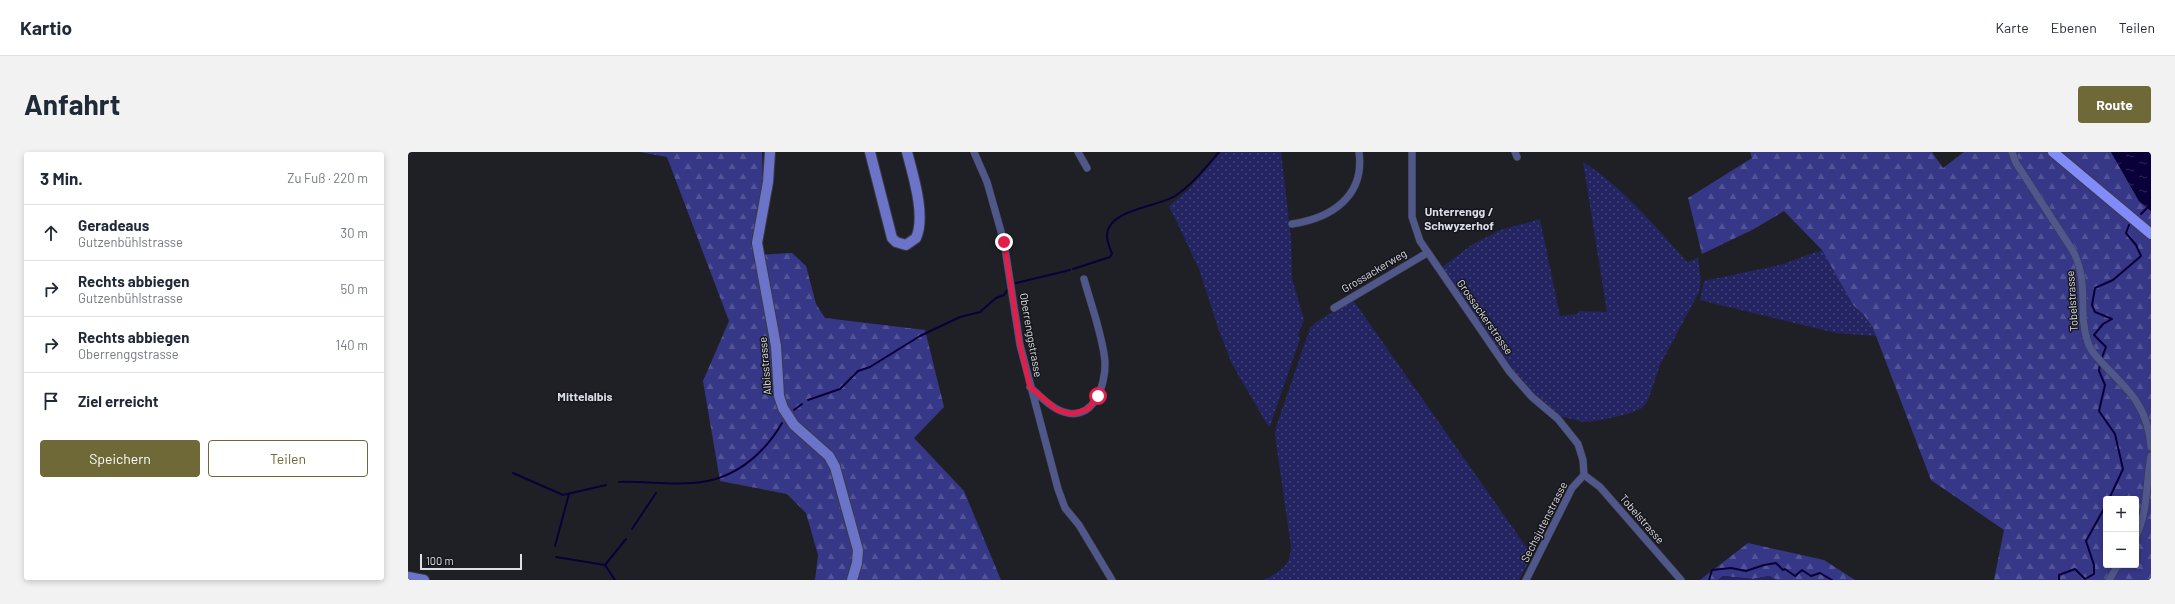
<!DOCTYPE html>
<html lang="de">
<meta charset="utf-8">
<style>
:root{--surface:#fff;--page:#f2f2f3;--text:#1f2937;--muted:#747a83;--line:#e0e1e3;--accent:#6f6937}
body{margin:0;font-family:Barlow,sans-serif;background:var(--page);color:var(--text)}
.controls{position:absolute;right:12px;bottom:12px;display:grid;overflow:hidden;border-radius:4px;box-shadow:0 2px 6px #0003}
.controls button{width:36px;height:36px;display:grid;place-items:center;padding:0;border:0;border-bottom:1px solid var(--line);background:var(--surface);color:var(--text);font:20px sans-serif}
.scale{position:absolute;left:12px;bottom:10px;width:102px;box-sizing:border-box;padding-left:4px;border:2px solid #dedfe3;border-top:0;font-size:11px;line-height:14px;white-space:nowrap;color:#dedfe3;-webkit-text-stroke:3px #15171d;paint-order:stroke}
.stop{position:absolute;width:12px;height:12px;margin:-9px;border:3px solid #e11d48;border-radius:50%;background:#fff}
.stop.end{background:#e11d48;border-color:#fff;box-shadow:0 1px 4px #0008}
.list{margin:0;padding:0;list-style:none}
h2{display:flex;justify-content:space-between;align-items:center;height:52px;margin:0;padding:0 16px;font-size:17px}
h2 small{font-size:13px;font-weight:400;color:var(--muted)}
.list li{display:grid;grid-template-columns:26px 1fr auto;gap:12px;align-items:center;box-sizing:border-box;height:56px;padding:0 16px;border-top:1px solid var(--line)}
.list b{display:block;font-size:15px;white-space:nowrap}
.list p{margin:0;font-size:13px;white-space:nowrap;color:var(--muted)}
.list em{font-size:13px;font-style:normal;color:var(--muted)}
.actions{display:flex;gap:8px;padding:12px 16px}
.actions a{flex:1;padding:9px 0;border:1px solid var(--accent);border-radius:4px;text-align:center;font-size:14px;color:var(--accent)}
.actions .main{background:var(--accent);color:#fff}
.icon{flex:none;width:22px;height:22px;fill:none;stroke:currentColor;stroke-width:2;stroke-linecap:round;stroke-linejoin:round}
.map{position:relative;flex:none;width:1743px;height:428px;overflow:hidden;border-radius:4px}
header{display:flex;align-items:center;gap:24px;box-sizing:border-box;height:56px;padding:0 20px;background:var(--surface);border-bottom:1px solid var(--line)}
header strong{font-size:19px}
nav{display:flex;gap:22px;margin-inline-start:auto;font-size:14px}
.intro{display:flex;align-items:center;justify-content:space-between;box-sizing:border-box;height:96px;padding:0 24px}
h1{margin:0;font-size:28px}
.button{padding:10px 18px;border-radius:4px;background:var(--accent);color:#fff;font-size:14px;font-weight:700}
main{display:flex;gap:24px;padding:0 24px}
aside{flex:1;background:var(--surface);border-radius:4px;box-shadow:0 2px 6px #0003}
.map>svg:first-child{display:block}
</style>
<header>
<strong>Kartio</strong>
<nav><a>Karte</a><a>Ebenen</a><a>Teilen</a></nav>
</header>
<div class="intro"><h1>Anfahrt</h1><a class="button">Route</a></div>
<main>
<aside>
<h2>3 Min.<small>Zu Fuß · 220 m</small></h2>
<ul class="list">
<li><svg class="icon" aria-label="ahead" viewBox="0 0 24 24"><path d="M12 20V5M6 11l6-6 6 6"/></svg><div><b>Geradeaus</b><p>Gutzenbühlstrasse</p></div><em>30 m</em></li>
<li><svg class="icon" aria-label="right" viewBox="0 0 24 24"><path d="M7 20v-9h11M14 6l5 5-5 5"/></svg><div><b>Rechts abbiegen</b><p>Gutzenbühlstrasse</p></div><em>50 m</em></li>
<li><svg class="icon" aria-label="right" viewBox="0 0 24 24"><path d="M7 20v-9h11M14 6l5 5-5 5"/></svg><div><b>Rechts abbiegen</b><p>Oberrenggstrasse</p></div><em>140 m</em></li>
<li><svg class="icon" aria-label="arrive" viewBox="0 0 24 24"><path d="M6 21V4h12l-3 4 3 4H6"/></svg><div><b>Ziel erreicht</b></div></li>
</ul>
<div class="actions"><a class="main">Speichern</a><a>Teilen</a></div>
</aside>
<div class="map">
<svg width="1743" height="428" viewBox="0 0 1743 428">
<defs>
<pattern id="grass-dots" width="8" height="8" patternUnits="userSpaceOnUse"><rect width="8" height="8" fill="#232461"/><path d="M2 2h.1M6 6h.1" fill="none" stroke="#424378" stroke-width="1.8" stroke-linecap="round"/></pattern>
<pattern id="forest-firs" width="22" height="20" patternUnits="userSpaceOnUse"><rect width="22" height="20" fill="#363887"/><path d="M5 1l3.5 6h-7zM16 11l3.5 6h-7z" fill="#535498"/></pattern>
<pattern id="water-ripples" width="26" height="14" patternUnits="userSpaceOnUse"><rect width="26" height="14" fill="#0a0039"/><path d="M2 4q2-2 4 0t4 0M15 11q2-2 4 0t4 0" fill="none" stroke="#2d2556"/></pattern>
</defs>
<rect width="100%" height="100%" fill="#1f2026"/>
<g fill="url(#grass-dots)">
<path d="M813 0H873L883 86 884 126 896 168 890 183 892 187 862 274H860L824 212 810 176 791 117 761 54 780 38Z"/>
<path d="M1175 10C1216 36 1247 74 1279 110L1290 106 1293 128 1291 140 1252 213 1240 248 1234 256 1220 262 1188 269 1175 270 1152 264 1116 233 1033 116 1065 92 1093 78 1132 67 1152 164 1170 162V159L1199 160Z"/>
<path d="M1414 98 1445 153 1456 163 1469 184 1428 181 1292 148 1296 129 1372 113Z"/>
<path d="M945 148 1124 403 1111 428H856C872 419 882 415 883 395L867 283 868 275 902 176 907 171Z"/>
</g>
<g fill="url(#forest-firs)" fill-rule="evenodd">
<path d="M232 0H354L355 36 344 85 346 103 384 101 398 114 408 152 417 166 517 178 536 255 506 286 556 339 593 428H407L410 403 398 361 379 342 312 329 295 229 321 169 259 5Z"/>
<path d="M1342 0H1524L1535 16 1556 0H1703L1731 49 1743 59V428H1586L1596 378 1523 328 1465 176 1456 163 1445 153 1414 98 1376 59 1346 77 1294 102 1280 46 1344 6ZM1698 347H1728V413H1698Z"/>
<path d="M1340 391 1416 408 1447 428H1369L1361 424 1345 427 1315 424 1310 428H1292Z"/>
</g>
<path fill="#232461" d="M1315 424 1345 427 1361 424 1369 428H1310Z"/>
<path fill="url(#water-ripples)" d="M1703 0H1741L1743 4V59L1731 49Z"/>
<g fill="none" stroke-linecap="round" stroke-linejoin="round">
<g stroke="#0a0039" stroke-width="2">
<path d="M1733 62 1743 52"/>
<path d="M665 117 702 105 704 102C702 96 699 90 699 84 699 57 750 55 767 44 784 33 798 15 811 0"/>
<path d="M608 131 662 118"/>
<path d="M1693 208 1698 195 1686 183 1695 172 1704 167 1687 160 1684 153 1687 136 1705 128 1733 104 1728 93 1718 81 1721 73"/>
<path d="M1692 212 1691 219 1697 233 1691 259 1707 282 1715 317 1701 347"/>
<path d="M400 248 432 237 450 219 462 215 512 184 552 165 572 160 588 146 596 143 600 137"/>
<path d="M386 258 394 252"/>
<path d="M105 321 155 343 198 333"/>
<path d="M211 330C235 329 260 333 284 331 324 329 355 304 374 271"/>
<path d="M224 377 248 341"/>
<path d="M147 394 161 342"/>
<path d="M148 405 197 413 218 387"/>
<path d="M197 413 207 428"/>
<path d="M1301 428 1304 418 1323 416 1338 419 1356 413 1368 411 1375 418 1377 417 1387 424 1394 418 1403 424 1412 421 1424 428"/>
<path d="M1651 428V423L1667 417 1677 427 1686 422V413L1678 389 1698 353"/>
</g>
<defs>
<g id="minor">
<path d="M566 0 579 30 596 90 612 193 650 337 657 356 671 373 704 428"/>
<path d="M670 0 679 16"/>
<path d="M1004 0V65L1012 89 1101 219 1124 245 1150 267 1170 292 1175 308 1176 323"/>
<path d="M1107 0 1109 5"/>
<path d="M1604 0 1608 11 1665 99C1682 131 1669 159 1680 191 1683 200 1690 206 1696 213 1722 239 1740 256 1743 295"/>
<path d="M884 72C924 66 957 44 951 0"/>
<path d="M926 156 1019 101"/>
<path d="M622 235C632 244 643 256 656 260 685 270 698 233 697 210 695 184 683 153 676 127"/>
<path d="M1176 323 1192 335 1273 428"/>
<path d="M1728 384C1740 360 1738 330 1743 304"/>
<path d="M1118 428 1164 336 1176 323"/>
<path d="M1701 428 1710 413"/>
</g>
<g id="secondary">
<path d="M362 0 360 30 349 91 368 194 371 244 375 256 386 273 421 304 427 315 450 398 449 411 444 428"/>
<path d="M462 0 484 86 488 90 498 93 508 86C518 64 505 23 499 0"/>
<path d="M0 425 16 428"/>
</g>
<path id="primary" d="M1645 0 1743 82"/>
</defs>
<use href="#minor" stroke="#3a3b40" stroke-width="8"/>
<use href="#secondary" stroke="#3a3b40" stroke-width="12"/>
<use href="#primary" stroke="#3a3b40" stroke-width="12"/>
<use href="#minor" stroke="#50578b" stroke-width="7"/>
<use href="#secondary" stroke="#6b74c9" stroke-width="10"/>
<use href="#primary" stroke="#818bf9" stroke-width="10"/>
</g>
<g fill="none" stroke-linecap="round" stroke-linejoin="round">
<path stroke="#e11d48" stroke-width="5" d="M596 90 612 193 622 235 649 258 664 262 680 257 690 244"/>
</g>
<g text-anchor="middle" stroke-width="3" stroke-linejoin="round" paint-order="stroke">
<g font-size="11" fill="#dedfe3" stroke="#15171d">
<text transform="translate(966 119) rotate(-31)" y="4">Grossackerweg</text>
<text transform="translate(1664 149) rotate(-94)" y="4">Tobelstrasse</text>
<text transform="translate(1077 165) rotate(55)" y="4">Grossackerstrasse</text>
<text transform="translate(623 183) rotate(80)" y="4">Oberrenggstrasse</text>
<text transform="translate(357 214) rotate(-95)" y="4">Albisstrasse</text>
<text transform="translate(1234 367) rotate(49)" y="4">Tobelstrasse</text>
<text transform="translate(1136 370) rotate(-63)" y="4">Sechsjutenstrasse</text>
</g>
<g font-size="12" font-weight="bold" fill="#dbdde6" stroke="#15171d">
<text x="1051" y="64">Unterrengg /<tspan x="1051" dy="14">Schwyzerhof</tspan></text>
<text x="177" y="249">Mittelalbis</text>
</g>
</g>
</svg>
<div class="controls">
<button>+</button>
<button>−</button>
</div>
<div class="scale">100 m</div>
<div class="stop" style="left:690px;top:244px"></div>
<div class="stop end" style="left:596px;top:90px"></div>
</div>
</main>
